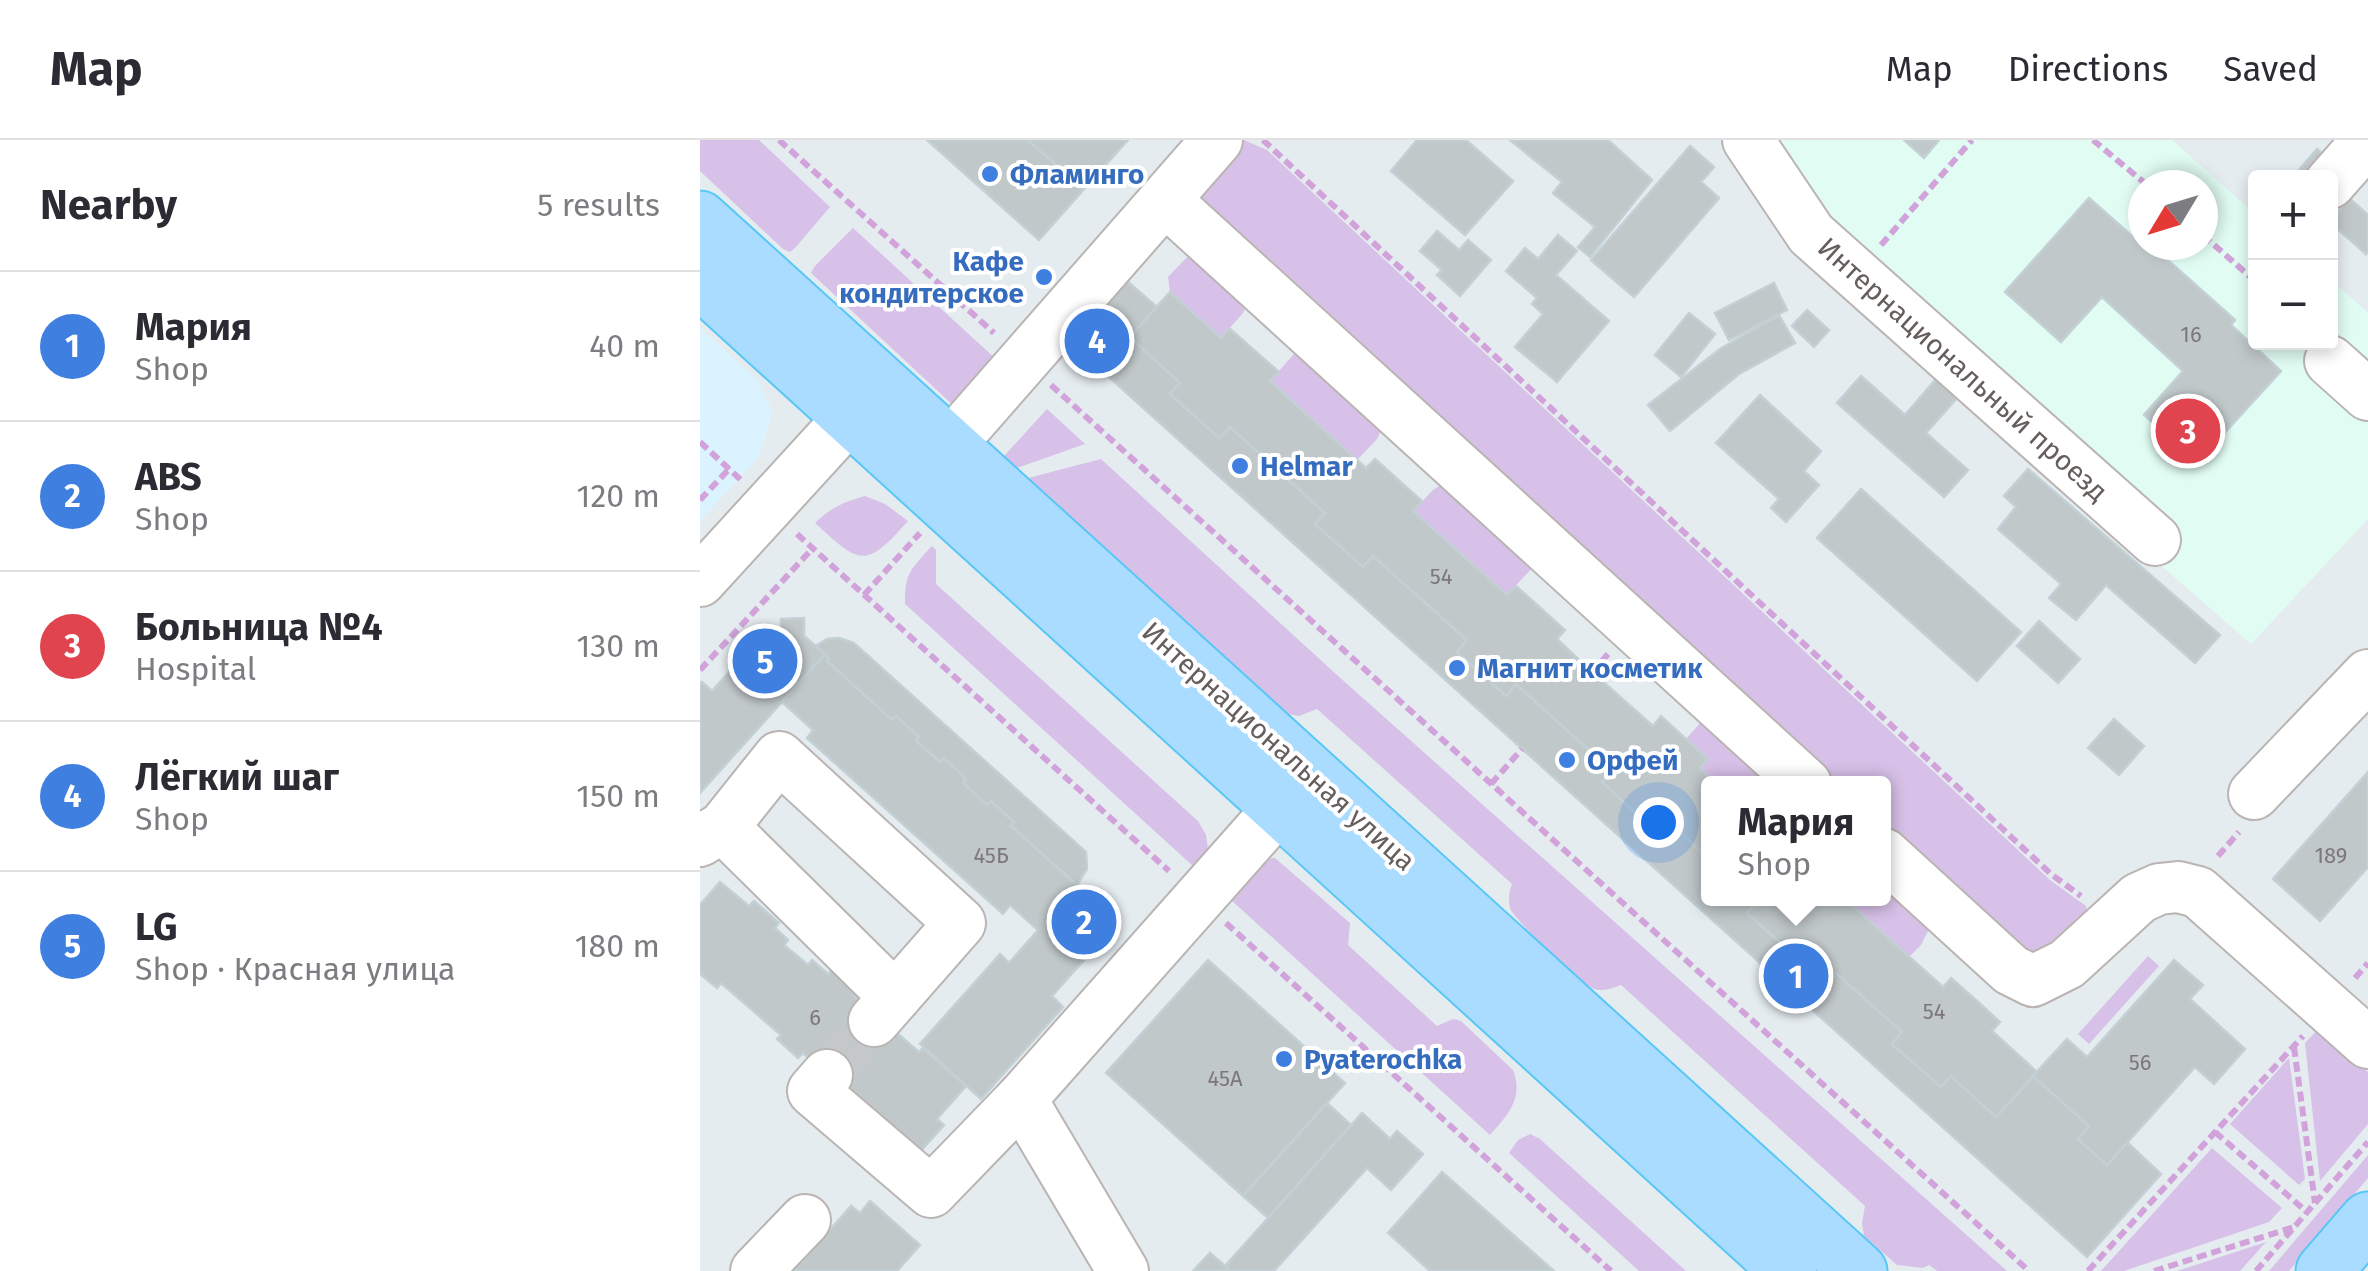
<!DOCTYPE html>
<meta charset="utf-8">
<style>
:root{--surface:#fff;--page:#f7f7f7;--text:#2b2b33;--muted:#7c7c81;--line:#e1e1e2;--accent:#2b8369}
body{margin:0;font-family:"Fira Sans",sans-serif;background:var(--page);color:var(--text)}
.controls{position:absolute;right:30px;top:30px;display:grid;overflow:hidden;border-radius:10px;box-shadow:0 5px 15px #0003}
.controls button{width:90px;height:90px;display:grid;place-items:center;padding:0;border:0;border-bottom:2px solid var(--line);background:var(--surface);color:var(--text);font:50px sans-serif}
.compass{position:absolute;left:1428px;top:30px;width:90px;height:90px;border-radius:50%;background:var(--surface);box-shadow:0 5px 15px #0003;rotate:232deg}
.you{position:absolute;left:958px;top:682px;width:35px;height:35px;margin:-25px;border:8px solid #fff;border-radius:50%;background:#1a73e8;box-shadow:0 0 0 15px #1a73e833}
.badge{display:grid;place-items:center;width:65px;height:65px;border-radius:50%;background:var(--accent);color:#fff;font-size:32px;font-weight:700}
.pin{position:absolute;translate:-50% -50%;border:5px solid #fff;box-shadow:0 2px 10px #0006}
.popup{position:absolute;left:1001px;top:636px;width:190px;height:130px;box-sizing:border-box;display:grid;place-content:center;border-radius:10px;background:var(--surface);filter:drop-shadow(0 2px 8px #0005);font-size:32px;white-space:nowrap;color:var(--muted)}
.popup b{font-size:38px;color:var(--text)}
.popup::after{content:'';position:absolute;left:50%;top:100%;margin-left:-20px;border:20px solid transparent;border-top-color:var(--surface)}
.list{margin:0;padding:0;list-style:none}
h2{display:flex;justify-content:space-between;align-items:center;height:130px;margin:0;padding:0 40px;font-size:42px}
h2 small{font-size:32px;font-weight:400;color:var(--muted)}
.list li{display:grid;grid-template-columns:65px 1fr auto;gap:30px;align-items:center;box-sizing:border-box;height:150px;padding:0 40px;border-top:2px solid var(--line)}
.list b{display:block;font-size:38px;white-space:nowrap}
.list p{margin:0;font-size:32px;white-space:nowrap;color:var(--muted)}
.list em{font-size:32px;font-style:normal;color:var(--muted)}
.map{position:relative;flex:none;width:1668px;height:1131px;overflow:hidden}
header{display:flex;align-items:center;gap:60px;box-sizing:border-box;height:140px;padding:0 50px;background:var(--surface);border-bottom:2px solid var(--line)}
header strong{font-size:48px}
nav{display:flex;gap:55px;margin-inline-start:auto;font-size:35px}
main{display:flex}
aside{flex:1;background:var(--surface)}
.map>svg:first-child{display:block}
</style>
<header>
<strong>Map</strong>
<nav><a>Map</a><a>Directions</a><a>Saved</a></nav>
</header>
<main>
<aside>
<h2>Nearby<small>5 results</small></h2>
<ul class="list">
<li><span class="badge" style="background:#3f7fe0">1</span><div><b>Мария</b><p>Shop</p></div><em>40 m</em></li>
<li><span class="badge" style="background:#3f7fe0">2</span><div><b>ABS</b><p>Shop</p></div><em>120 m</em></li>
<li><span class="badge" style="background:#e0444e">3</span><div><b>Больница №4</b><p>Hospital</p></div><em>130 m</em></li>
<li><span class="badge" style="background:#3f7fe0">4</span><div><b>Лёгкий шаг</b><p>Shop</p></div><em>150 m</em></li>
<li><span class="badge" style="background:#3f7fe0">5</span><div><b>LG</b><p>Shop · Красная улица</p></div><em>180 m</em></li>
</ul>
</aside>
<div class="map">
<svg width="1668" height="1131" viewBox="0 0 1668 1131">
<rect width="100%" height="100%" fill="#e5ecf0"/>
<path fill="#dbf2ff" d="M0 188 57 239 73 272 59 317 0 381Z"/>
<path fill="#e1fcf3" fill-rule="evenodd" d="M1031 0H1472L1555 74 1556 202H1630L1631 140 1668 173V379L1551 504 1129 135ZM1443 45H1503V105H1443Z"/>
<g fill="#d7c1e8">
<path d="M0 0H59L130 67 95 108 90 112 83 109 0 31Z"/>
<path d="M544 0 567 10 1350 740 1386 766 1387 771 1347 811 1327 815 1184 687V644L1135 643 851 388 501 60 504 44Z"/>
<path d="M153 88 298 221 255 267 111 133 114 127Z"/>
<path d="M495 114 548 162 543 173 521 198 470 152 468 137 486 118Z"/>
<path d="M602 209 682 289 677 299 657 320 570 241 594 214Z"/>
<path d="M347 269 385 304 317 328 304 316Z"/>
<path d="M401 319 637 535 1307 1131H1237L1229 1125 1223 1128 1197 1125 1164 1096 1162 1083 1165 1066 921 845C911 849 900 853 890 847 879 841 813 779 810 768 808 760 809 751 812 744L617 569 599 576 588 574 328 338Z"/>
<path d="M746 342 833 427 807 455 713 371 733 350Z"/>
<path d="M165 356 185 364 208 381C165 430 160 424 115 383 130 368 144 362 165 356Z"/>
<path d="M232 406 236 410V444L498 681 506 695 508 709 493 726 205 464C205 432 211 429 232 406Z"/>
<path d="M1011 577 1088 643H1016L1000 628 1008 619 986 599 1001 582Z"/>
<path d="M575 718 650 783 648 805 737 886 753 879 761 881 813 930C824 958 808 975 790 995L520 750 545 721Z"/>
<path d="M1184 729 1230 787 1221 805 1209 817 1147 761 1149 759 1184 758Z"/>
<path d="M1448 816 1459 826 1389 904 1378 894Z"/>
<path d="M1619 888 1668 932V984L1620 1041 1605 903Z"/>
<path d="M1589 918 1605 1039 1599 1045 1530 984Z"/>
<path d="M830 994 840 999 986 1131H939L809 1013 818 1000Z"/>
<path d="M1512 1008 1582 1068 1569 1082 1424 1131H1401Z"/>
<path d="M1668 1015V1038L1589 1131H1569Z"/>
<path d="M1566 1102 1540 1131H1477Z"/>
</g>
<g fill="#c1c8ca" stroke="#c3d0d5" stroke-width="2.5">
<path d="M227 0H328L384 49 339 100Z"/>
<path d="M332 0H428L384 49 330 2Z"/>
<path d="M717 0H766L813 41 765 95 691 31Z"/>
<path d="M810 0H908L952 40 890 117 878 107 895 87 853 53 862 42Z"/>
<path d="M1204 0H1239L1224 18Z"/>
<path d="M990 6 1014 27 1001 42 1019 58 934 157 891 120Z"/>
<path d="M1617 9 1632 22 1618 38H1592Z"/>
<path d="M1389 58 1440 103 1443 99V105H1451L1535 180 1531 185 1581 231 1497 323 1444 275 1483 231 1402 157 1361 202 1305 152Z"/>
<path d="M1649 58 1668 75V111L1666 114 1630 82Z"/>
<path d="M737 91 759 110 768 100 791 120 760 156 737 135 742 130 720 111Z"/>
<path d="M858 95 877 111 856 135 909 181 857 242 815 207 843 174 832 164 837 158 806 131 825 108 838 119Z"/>
<path d="M427 141 457 167 430 197 480 243 470 254 519 298 530 287 625 373 615 384 663 427 673 416 767 500 757 512 806 556 816 544 912 631 902 642 949 685 959 673 1008 718V758H1054L1057 762 1047 773 1096 817 1106 806 1202 892 1192 904 1241 947 1251 936 1296 977 1333 936 1389 986 1378 999 1407 1025 1427 1002 1461 1034 1387 1117 371 203Z"/>
<path d="M1074 143 1087 170 1029 200 1015 173Z"/>
<path d="M470 152 521 198 529 188 579 232 570 241 666 328 675 319 722 361 713 371 807 455 816 446 865 490 857 499 892 532 953 586 961 576 1008 619 1000 628 1016 644H1008V718L959 673 949 685 902 642 912 631 816 544 806 556 757 512 767 500 673 416 663 427 615 384 625 373 530 287 519 298 470 254 480 243 430 197Z"/>
<path d="M1107 170 1129 190 1114 207 1092 186Z"/>
<path d="M989 173 1015 194 981 237 955 215Z"/>
<path d="M1079 175 1095 203 1039 234 970 291 948 265 1020 209Z"/>
<path d="M1161 236 1205 275 1236 239 1257 258 1226 293 1268 330 1244 357 1137 263Z"/>
<path d="M1060 255 1121 311 1104 331 1119 345 1086 382 1071 368 1079 359 1016 303Z"/>
<path d="M1328 329 1520 495 1495 523 1406 445 1376 480 1349 458 1361 444 1298 389 1316 367 1304 356Z"/>
<path d="M1161 349 1321 492 1277 541 1117 398Z"/>
<path d="M104 478V496L125 514 0 653V545L2 542 12 551 65 491 81 490V479Z"/>
<path d="M1339 481 1380 519 1358 543 1317 506Z"/>
<path d="M139 498 154 503 386 712 387 729 377 745 311 686 314 682 291 661 287 665 263 643 266 639 244 618 240 622 216 601 219 597 196 576 192 580 127 521 129 518 116 506 127 499Z"/>
<path d="M125 514 129 518 127 521 192 580 196 576 219 597 216 601 240 622 244 618 266 639 263 643 287 665 291 661 314 682 311 686 418 782 352 856 363 867 281 959 220 904 300 814 309 823 338 790 310 765 303 774 107 598 113 590 82 562Z"/>
<path d="M1414 579 1444 606 1419 635 1388 608Z"/>
<path d="M1668 632V727L1620 781 1573 739Z"/>
<path d="M20 742 49 766 54 761 79 783 75 788 88 800 84 805 108 825 112 820 128 834 133 829 160 852 155 857 219 912 223 908 266 946 237 979 244 985 219 1013 103 913 98 918 77 899 81 895 21 843 17 848 0 834V765Z"/>
<path d="M1054 758H1149L1147 761 1243 847 1251 838 1277 861 1300 882 1292 891 1337 932 1296 977 1251 936 1241 947 1192 904 1202 892 1106 806 1096 817 1047 773 1057 762Z"/>
<path d="M508 820 645 943 543 1056 406 933Z"/>
<path d="M1474 820 1503 845 1490 859 1545 909 1514 944 1495 927 1407 1025 1378 999 1389 986 1333 936 1367 899 1387 917Z"/>
<path d="M627 963 651 985 568 1078 543 1056Z"/>
<path d="M662 973 690 999 697 991 723 1014 691 1050 667 1028 574 1131H530L525 1126Z"/>
<path d="M742 1032 854 1131H730L688 1093Z"/>
<path d="M170 1061 220 1105 197 1131H94L151 1066 160 1073Z"/>
<path d="M510 1113 525 1126 530 1131H493Z"/>
</g>
<g fill="none" stroke-linecap="round" stroke-linejoin="round">
<path stroke="#c5c8cb" stroke-width="50" stroke-dasharray="50 25" stroke-linecap="butt" d="M127 935 174 881"/>
<defs>
<g id="minor">
<path d="M1048 0 1111 94 1455 400"/>
<path d="M1630 43 1668 0"/>
<path d="M465 60 1106 644"/>
<path d="M1630 221 1668 255"/>
<path d="M249 306 517 0"/>
<path d="M0 441 150 277"/>
<path d="M1554 654 1668 535"/>
<path d="M23 687 195 857"/>
<path d="M0 701 23 687 79 617 260 783 174 881"/>
<path d="M1184 714 1311 830 1333 841 1367 824 1439 758 1459 749 1478 747 1498 752 1668 903"/>
<path d="M127 935 113 951 231 1052 321 959 579 668"/>
<path d="M321 959 423 1131"/>
<path d="M56 1131 105 1080"/>
</g>
<g id="major">
<path d="M0 79 1159 1131"/>
<path d="M0 140 1089 1131"/>
<path d="M1624 1131 1668 1080"/>
</g>
</defs>
<use href="#minor" stroke="#bab4b2" stroke-width="54"/>
<use href="#major" stroke="#58c7f6" stroke-width="59"/>
<g stroke="#d1a3da" stroke-width="6" stroke-dasharray="10 5" stroke-linecap="butt">
<path d="M79 0 294 193"/>
<path d="M563 0 1351 734 1381 756"/>
<path d="M1393 0 1447 45"/>
<path d="M1503 95 1556 142"/>
<path d="M1181 105 1272 0"/>
<path d="M351 245 1329 1131"/>
<path d="M0 302 41 340"/>
<path d="M0 360 29 329"/>
<path d="M97 394 469 731"/>
<path d="M164 455 220 393"/>
<path d="M0 530 112 409"/>
<path d="M892 532 908 514"/>
<path d="M791 644 822 609"/>
<path d="M1518 716 1539 692"/>
<path d="M526 783 911 1131"/>
<path d="M1655 838 1668 823"/>
<path d="M1594 907 1615 1063"/>
<path d="M1515 992 1607 1072"/>
<path d="M1388 1131 1603 896"/>
<path d="M1454 1131 1594 1087"/>
<path d="M1556 1131 1668 1002"/>
</g>
<use href="#minor" stroke="#fff" stroke-width="50"/>
<use href="#major" stroke="#aadcff" stroke-width="55"/>
</g>
<g fill="#3f7fe0" stroke="#fff" stroke-width="4">
<circle cx="290" cy="34" r="10"/>
<circle cx="344" cy="137" r="10"/>
<circle cx="540" cy="326" r="10"/>
<circle cx="757" cy="528" r="10"/>
<circle cx="867" cy="620" r="10"/>
<circle cx="584" cy="919" r="10"/>
</g>
<g text-anchor="middle" stroke-width="8" stroke-linejoin="round" paint-order="stroke">
<g font-size="22" fill="#7d7878">
<text x="1491" y="202">16</text>
<text x="741" y="444">54</text>
<text x="291" y="723">45Б</text>
<text x="1631" y="723">189</text>
<text x="1234" y="879">54</text>
<text x="115" y="885">6</text>
<text x="1440" y="930">56</text>
<text x="525" y="946">45А</text>
</g>
<g font-size="28" font-weight="bold" fill="#366cbe" stroke="#fff" text-anchor="start">
<text x="310" y="44">Фламинго</text>
<text x="324" y="131" text-anchor="end">Кафе<tspan x="324" dy="32">кондитерское</tspan></text>
<text x="560" y="336">Helmar</text>
<text x="777" y="538">Магнит косметик</text>
<text x="887" y="630">Орфей</text>
<text x="604" y="929">Pyaterochka</text>
</g>
<g font-size="28" fill="#665e5d" stroke="#fff">
<text transform="translate(1263 229) rotate(42)" y="10">Интернациональный проезд</text>
<text transform="translate(579 606) rotate(42)" y="10">Интернациональная улица</text>
</g>
</g>
</svg>
<div class="controls">
<button>+</button>
<button>−</button>
</div>
<svg class="compass" viewBox="-18 -18 36 36"><path d="M0-13l5 13h-10z" fill="#e53935"/><path d="M0 13l5-13h-10z" fill="#7c7c81"/></svg>
<div class="you"></div>
<div class="pin badge" style="left:1096px;top:836px;background:#3f7fe0">1</div>
<div class="popup"><b>Мария</b>Shop</div>
<div class="pin badge" style="left:384px;top:782px;background:#3f7fe0">2</div>
<div class="pin badge" style="left:1488px;top:291px;background:#e0444e">3</div>
<div class="pin badge" style="left:397px;top:201px;background:#3f7fe0">4</div>
<div class="pin badge" style="left:65px;top:521px;background:#3f7fe0">5</div>
</div>
</main>
